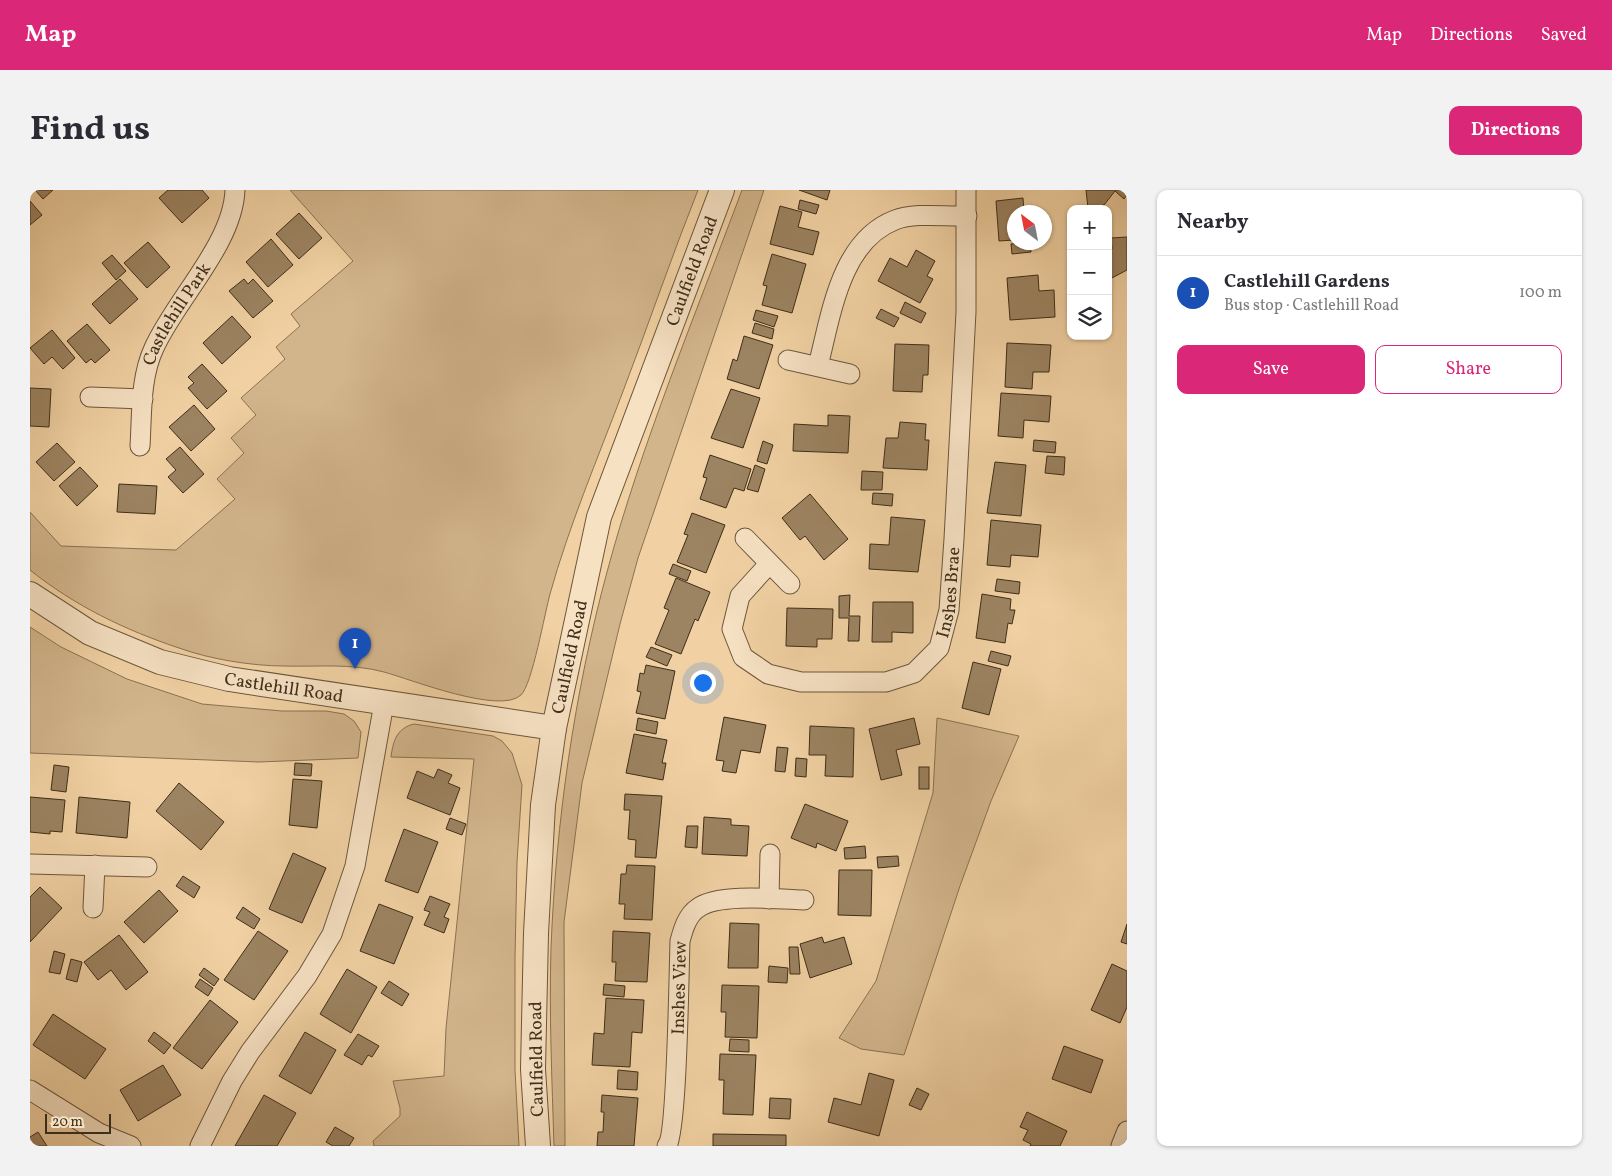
<!DOCTYPE html>
<meta charset="utf-8">
<style>
:root{--surface:#fff;--page:#f2f2f3;--text:#2b2b33;--muted:#7c7c81;--line:#e1e1e2;--accent:#db2777}
body{margin:0;font-family:Vollkorn,serif;background:var(--page);color:var(--text)}
.controls{position:absolute;right:15px;top:15px;display:grid;overflow:hidden;border-radius:10px;box-shadow:0 1px 4px #0004}
.controls button{width:45px;height:45px;display:grid;place-items:center;padding:0;border:0;border-bottom:1px solid var(--line);background:var(--surface);color:var(--text);font:25px sans-serif}
.compass{position:absolute;left:977px;top:15px;width:45px;height:45px;border-radius:50%;background:var(--surface);box-shadow:0 1px 4px #0004;rotate:328deg}
.scale{position:absolute;left:15px;bottom:12px;width:66px;box-sizing:border-box;padding-left:5px;border:2px solid #3f2e19;border-top:0;font-size:14px;line-height:18px;white-space:nowrap;color:#3f2e19;-webkit-text-stroke:4px #f6e1c3;paint-order:stroke}
.you{position:absolute;left:672px;top:492px;width:18px;height:18px;margin:-12px;border:4px solid #fff;border-radius:50%;background:#1a73e8;box-shadow:0 0 0 8px #1a73e833}
.badge{display:grid;place-items:center;width:32px;height:32px;border-radius:50%;background:var(--accent);color:#fff;font-size:16px;font-weight:700}
.pin{position:absolute;translate:-50% -41px;filter:drop-shadow(0 1px 2px #0008)}
.pin::after{content:'';position:absolute;top:26px;width:18px;height:15px;background:inherit;clip-path:polygon(0 0,100% 0,50% 100%)}
.list{margin:0;padding:0;list-style:none}
h2{display:flex;justify-content:space-between;align-items:center;height:65px;margin:0;padding:0 20px;font-size:21px}
h2 small{font-size:16px;font-weight:400;color:var(--muted)}
.list li{display:grid;grid-template-columns:32px 1fr auto;gap:15px;align-items:center;box-sizing:border-box;height:75px;padding:0 20px;border-top:1px solid var(--line)}
.list b{display:block;font-size:19px;white-space:nowrap}
.list p{margin:0;font-size:16px;white-space:nowrap;color:var(--muted)}
.list em{font-size:16px;font-style:normal;color:var(--muted)}
.actions{display:flex;gap:10px;padding:15px 20px}
.actions a{flex:1;padding:11px 0;border:1px solid var(--accent);border-radius:10px;text-align:center;font-size:18px;color:var(--accent)}
.actions .main{background:var(--accent);color:#fff}
.icon{flex:none;width:28px;height:28px;fill:none;stroke:currentColor;stroke-width:2;stroke-linecap:round;stroke-linejoin:round}
.map{position:relative;flex:none;width:1097px;height:956px;overflow:hidden;border-radius:10px}
header{display:flex;align-items:center;gap:30px;box-sizing:border-box;height:70px;padding:0 25px;background:var(--accent);color:#fff}
header strong{font-size:24px}
nav{display:flex;gap:28px;margin-inline-start:auto;font-size:18px}
.intro{display:flex;align-items:center;justify-content:space-between;box-sizing:border-box;height:120px;padding:0 30px}
h1{margin:0;font-size:35px}
.button{padding:12px 22px;border-radius:10px;background:var(--accent);color:#fff;font-size:18px;font-weight:700}
main{display:flex;gap:30px;padding:0 30px}
aside{flex:1;background:var(--surface);border-radius:10px;box-shadow:0 1px 4px #0004}
.map>svg:first-child{display:block}
</style>
<header>
<strong>Map</strong>
<nav><a>Map</a><a>Directions</a><a>Saved</a></nav>
</header>
<div class="intro"><h1>Find us</h1><a class="button">Directions</a></div>
<main>
<div class="map">
<svg width="1097" height="956" viewBox="0 0 1097 956">
<rect width="100%" height="100%" fill="#f1d1a3"/>
<filter id="stains"><feTurbulence type="fractalNoise" baseFrequency=".004" numOctaves="4"/><feColorMatrix values="0 0 0 0 .2 0 0 0 0 .09 0 0 0 0 .02 0 0 0 .5 -.17"/></filter>
<radialGradient id="worn" r=".72"><stop offset=".6" stop-color="#630" stop-opacity="0"/><stop offset="1" stop-color="#630" stop-opacity=".3"/></radialGradient>
<g fill="#d3b58c" stroke="#897252">
<path d="M260 0H668C641 68 618 136 592 204 567 270 539 336 520 404 515 422 502 495 491 505 470 525 380 489 354 482 321 473 287 477 254 476 222 476 179 469 149 458 95 440 45 416 0 380V322L31 356 146 360 205 309 187 289 214 263 201 248 226 225 211 208 255 169 246 157 270 136 261 124 323 71Z"/>
<path d="M712 0H734L608 368 590 434 552 593 534 732 535 956H524C522 890 519 824 521 758 526 632 544 504 577 382 612 252 665 126 712 0Z"/>
<path d="M0 437 31 457 97 489 172 514 252 521H296L314 524 324 531 331 542 328 568 229 572 0 563Z"/>
<path d="M907 528 989 546 961 611 930 696 874 865 831 859 809 848 846 791 903 603Z"/>
<path d="M384 534 463 546 472 551 482 563 492 595 487 672 485 767V880L489 956H344L343 951 370 926V918L363 891 414 886 416 838 444 569 361 567C363 551 367 538 384 534Z"/>
</g>
<g fill="#9c8361" stroke="#3f2e19">
<path d="M5 0H23L13 9Z"/>
<path d="M138 0H172L179 8 152 33 129 8Z"/>
<path d="M769 0H800L797 10Z"/>
<path d="M1056 0H1097V5L1094 9 1085 1 1074 15 1058 18Z"/>
<path d="M993 8 994 22H984V50L969 51 966 11Z"/>
<path d="M770 10 789 15 786 24 768 19Z"/>
<path d="M0 11 12 25 0 35Z"/>
<path d="M750 16 772 22 768 37 789 42 783 65 740 54Z"/>
<path d="M269 23 292 48 269 69 246 44Z"/>
<path d="M1097 47V80L1078 90V61L1082 59 1081 48Z"/>
<path d="M241 49 263 75 238 97 216 72Z"/>
<path d="M118 52 140 77 117 98 94 73Z"/>
<path d="M1000 52 1001 62 982 64 981 54Z"/>
<path d="M886 60 905 71 897 86 903 89 890 113 848 91 860 68 877 77Z"/>
<path d="M742 64 776 74 762 123 732 115 737 96 733 95Z"/>
<path d="M82 65 96 81 86 90 72 73Z"/>
<path d="M1008 85 1009 101 1024 100 1025 127 980 130 977 88Z"/>
<path d="M90 89 108 109 80 134 62 114Z"/>
<path d="M214 89 218 94 223 89 243 111 223 128 199 101Z"/>
<path d="M875 112 896 123 891 133 870 123Z"/>
<path d="M851 119 869 128 864 137 846 128Z"/>
<path d="M726 120 748 126 744 137 723 130Z"/>
<path d="M202 126 221 147 192 174 173 153Z"/>
<path d="M725 133 744 139 742 149 722 143Z"/>
<path d="M57 134 80 160 65 173 61 169 56 173 37 151Z"/>
<path d="M22 140 45 168 33 179 22 167 14 174 0 158Z"/>
<path d="M714 146 743 155 729 199 697 189 703 169 707 171Z"/>
<path d="M977 153 1021 155 1019 182H1003L1002 199 975 197Z"/>
<path d="M865 154 899 155 898 185H893L892 202 863 201Z"/>
<path d="M172 174 197 201 177 219 158 198 164 193 158 187Z"/>
<path d="M0 198 21 199 19 237 0 236Z"/>
<path d="M701 199 730 208 713 258 681 248Z"/>
<path d="M971 203 1021 206 1019 232 994 230 993 248 968 246Z"/>
<path d="M164 215 185 239 161 261 139 237Z"/>
<path d="M798 225 820 226 818 263 763 261 764 234 798 236Z"/>
<path d="M870 232 896 234 895 250H899L897 280 853 278 856 248H868Z"/>
<path d="M1004 250 1026 252 1025 263 1003 261Z"/>
<path d="M733 251 743 255 737 274 727 271Z"/>
<path d="M27 253 45 272 24 291 6 272Z"/>
<path d="M150 257 174 284 153 303 138 287 146 280 136 269Z"/>
<path d="M680 265 721 279 714 301 704 298 696 318 670 309 677 288 673 287Z"/>
<path d="M1017 266 1035 267 1034 285 1015 283Z"/>
<path d="M965 272 996 275 991 326 957 323Z"/>
<path d="M725 275 735 279 728 302 717 299Z"/>
<path d="M50 277 68 296 47 316 29 296Z"/>
<path d="M832 281 853 282 852 300H831Z"/>
<path d="M89 294 127 296 125 324 87 322Z"/>
<path d="M843 303 863 304 862 316 842 314Z"/>
<path d="M780 304 818 349 794 370 775 346 770 350 752 328Z"/>
<path d="M662 323 695 335 676 383 647 372 658 345 654 344Z"/>
<path d="M861 327 895 330 888 382 839 379 840 354 859 355Z"/>
<path d="M961 330 1011 335 1008 367 981 365 980 377 957 375Z"/>
<path d="M643 374 661 381 657 391 639 384Z"/>
<path d="M646 388 680 402 668 431 665 429 651 464 625 454 639 420 634 418Z"/>
<path d="M967 389 990 392 989 404 965 401Z"/>
<path d="M952 404 981 409 980 420H985L982 434 978 433 975 453 946 448Z"/>
<path d="M820 405 819 426H830L829 451H818L819 428H809V406Z"/>
<path d="M843 412H883V443L862 442V452H842Z"/>
<path d="M757 418 803 419 802 449H787V457L756 456Z"/>
<path d="M621 457 642 465 637 476 616 467Z"/>
<path d="M961 461 981 466 978 476 958 471Z"/>
<path d="M943 472 971 479 959 525 932 518Z"/>
<path d="M616 475 645 481 635 529 606 523 611 502 607 501 610 483 614 484Z"/>
<path d="M694 527 736 535 730 563 711 560 706 583 692 581 694 571 686 570Z"/>
<path d="M608 528 628 532 626 544 606 540Z"/>
<path d="M884 528 890 554 866 560 872 585 851 590 839 539Z"/>
<path d="M780 536 824 538 823 587 795 586 796 565H779Z"/>
<path d="M604 544 637 550 632 573H636L633 590 596 583Z"/>
<path d="M747 557 758 558 755 582 745 581Z"/>
<path d="M766 568 777 569 776 587 765 586Z"/>
<path d="M265 573 282 574 281 586 264 585Z"/>
<path d="M24 575 39 577 36 602 21 600Z"/>
<rect x="889" y="577" width="10" height="22"/>
<path d="M408 579 422 585 418 593 430 598 420 625 377 608 387 581 404 588Z"/>
<path d="M263 589 292 591 287 638 259 635Z"/>
<path d="M149 593 194 632 171 660 126 621Z"/>
<path d="M595 604 632 606 626 668 605 667 606 650 598 649 600 620H594Z"/>
<path d="M0 607 35 610 32 642 20 641V644L0 642Z"/>
<path d="M49 607 100 612 97 648 46 643Z"/>
<path d="M775 614 818 631 806 661 787 653 786 658 761 648Z"/>
<path d="M674 627 701 629V635L719 636 717 666 672 664Z"/>
<path d="M420 628 436 634 432 645 416 639Z"/>
<path d="M657 636H668L667 658 655 657Z"/>
<path d="M374 639 408 652 388 703 355 691Z"/>
<path d="M835 656 836 668 815 669 814 658Z"/>
<path d="M263 663 296 678 272 733 239 719Z"/>
<path d="M868 666 869 676 848 678 847 667Z"/>
<path d="M597 675 625 676 622 730 594 729 595 714H589L591 684H596Z"/>
<path d="M809 680H842L841 726 808 725Z"/>
<path d="M153 686 170 697 164 708 146 696Z"/>
<path d="M10 697 32 718 0 752V707Z"/>
<path d="M129 700 148 721 114 753 94 732Z"/>
<path d="M400 706 420 714 414 727 419 729 414 743 394 735 400 722 394 720Z"/>
<path d="M349 714 383 727 364 774 330 761Z"/>
<path d="M213 717 230 729 224 739 206 728Z"/>
<path d="M700 733 729 734 728 778H698Z"/>
<path d="M1097 734V754L1091 752Z"/>
<path d="M228 741 258 761 224 810 194 790Z"/>
<path d="M583 741 620 743 617 792 585 791 586 772H582Z"/>
<path d="M89 745 118 782 96 800 81 780 68 790 54 772Z"/>
<path d="M792 747 794 753 814 747 822 774 780 788 770 754Z"/>
<path d="M759 757H768L770 784H760Z"/>
<path d="M24 761 35 764 30 784 19 782Z"/>
<path d="M41 769 52 772 47 792 36 789Z"/>
<path d="M1082 774 1097 781V817L1090 833 1061 820Z"/>
<path d="M739 776 758 778 757 793 738 792Z"/>
<path d="M174 778 189 789 184 796 169 785Z"/>
<path d="M317 779 347 797 321 843 290 824Z"/>
<path d="M170 789 183 798 178 806 165 797Z"/>
<path d="M359 791 379 804 372 816 351 803Z"/>
<path d="M574 794 595 796 594 807 573 805Z"/>
<path d="M692 795 729 796 727 848 695 847 696 822H691Z"/>
<path d="M576 808 614 810 612 843 602 842 600 877 562 875 564 843 574 844Z"/>
<path d="M180 810 208 832 172 879 143 858Z"/>
<path d="M23 824 76 859 55 889 3 855Z"/>
<path d="M124 842 141 855 134 864 118 851Z"/>
<path d="M275 842 306 860 281 904 249 886Z"/>
<path d="M328 844 349 856 342 867 338 865 332 875 314 865Z"/>
<path d="M700 849 719 850V862L699 861Z"/>
<path d="M1034 856 1073 870 1061 903 1022 889Z"/>
<path d="M690 864 726 865 723 925 693 924 694 890H689Z"/>
<path d="M133 875 151 905 108 931 90 900Z"/>
<path d="M588 880 608 882 607 900 587 899Z"/>
<path d="M839 883 864 890 849 946 798 932 804 908 831 915Z"/>
<path d="M887 898 899 904 891 920 879 915Z"/>
<path d="M234 905 266 923 247 956H205Z"/>
<path d="M572 905 608 908 604 956H567L568 942H573L574 922H571Z"/>
<path d="M740 908 761 909 760 929 739 928Z"/>
<path d="M997 922 1037 941 1030 956H1000L1001 954 993 950 998 940 990 937Z"/>
<path d="M305 937 324 948 319 956H303L296 952Z"/>
<path d="M8 942 17 956H0V947Z"/>
<path d="M683 944 756 945V956H683Z"/>
</g>
<g fill="none" stroke-linecap="round" stroke-linejoin="round">
<defs>
<g id="minor">
<path d="M758 170 820 184"/>
<path d="M788 176C801 126 810 51 865 30 885 22 916 27 937 26"/>
<path d="M60 207 113 209"/>
<path id="s1" d="M110 256C112 224 110 188 124 158 146 109 203 54 205 0"/>
<path d="M715 348 760 394"/>
<path id="s2" d="M739 374 710 406 702 439 713 467 738 484 771 492H856L884 483 909 458 919 420 924 349 936 122V0"/>
<path d="M0 674 117 677"/>
<path d="M739 709 740 664"/>
<path d="M63 718 65 675"/>
<path d="M0 900 69 943 101 956"/>
<path d="M170 956 202 891 220 862 277 786 302 744 325 676 354 513"/>
<path id="s3" d="M637 956C647 943 649 780 650 751 653 740 657 725 668 718 687 703 749 709 774 710"/>
<path d="M1091 956 1097 941"/>
</g>
<g id="tertiary">
<path id="s4" d="M0 404 60 443 130 472 199 489 524 538"/>
<path id="s5" d="M508 956 503 879 506 743 513 615 524 538 569 327 692 0"/>
</g>
</defs>
<use href="#minor" stroke="#6c573c" stroke-width="21"/>
<use href="#tertiary" stroke="#6c573c" stroke-width="26"/>
<use href="#minor" stroke="#f6e1c3" stroke-width="19"/>
<use href="#tertiary" stroke="#f6e1c3" stroke-width="24"/>
</g>
<g text-anchor="middle" stroke-width="5" stroke-linejoin="round" paint-order="stroke">
<g font-size="18" fill="#3f2e19" stroke="#f6e1c3">
<text dy="6" stroke="none"><textPath href="#s5" startOffset="898">Caulfield Road</textPath></text>
<text dy="6" stroke="none"><textPath href="#s1" startOffset="140">Castlehill Park</textPath></text>
<text dy="6" stroke="none"><textPath href="#s2" startOffset="378">Inshes Brae</textPath></text>
<text dy="6" stroke="none"><textPath href="#s5" startOffset="492">Caulfield Road</textPath></text>
<text dy="6" stroke="none"><textPath href="#s4" startOffset="274">Castlehill Road</textPath></text>
<text dy="6" stroke="none"><textPath href="#s3" startOffset="159">Inshes View</textPath></text>
<text transform="translate(506 869) rotate(-91)" y="6">Caulfield Road</text>
</g>
</g>
<rect width="100%" height="100%" filter="url(#stains)"/>
<rect width="100%" height="100%" fill="url(#worn)"/>
</svg>
<div class="controls">
<button>+</button>
<button>−</button>
<button><svg class="icon" aria-label="layers" viewBox="0 0 24 24"><path d="M12 4l9 5-9 5-9-5zM3 14l9 5 9-5"/></svg></button>
</div>
<svg class="compass" viewBox="-18 -18 36 36"><path d="M0-13l5 13h-10z" fill="#e53935"/><path d="M0 13l5-13h-10z" fill="#7c7c81"/></svg>
<div class="scale">20 m</div>
<div class="you"></div>
<div class="pin badge" style="left:325px;top:479px;background:#1a4fb4">1</div>
</div>
<aside>
<h2>Nearby<small></small></h2>
<ul class="list">
<li><span class="badge" style="background:#1a4fb4">1</span><div><b>Castlehill Gardens</b><p>Bus stop · Castlehill Road</p></div><em>100 m</em></li>
</ul>
<div class="actions"><a class="main">Save</a><a>Share</a></div>
</aside>
</main>
